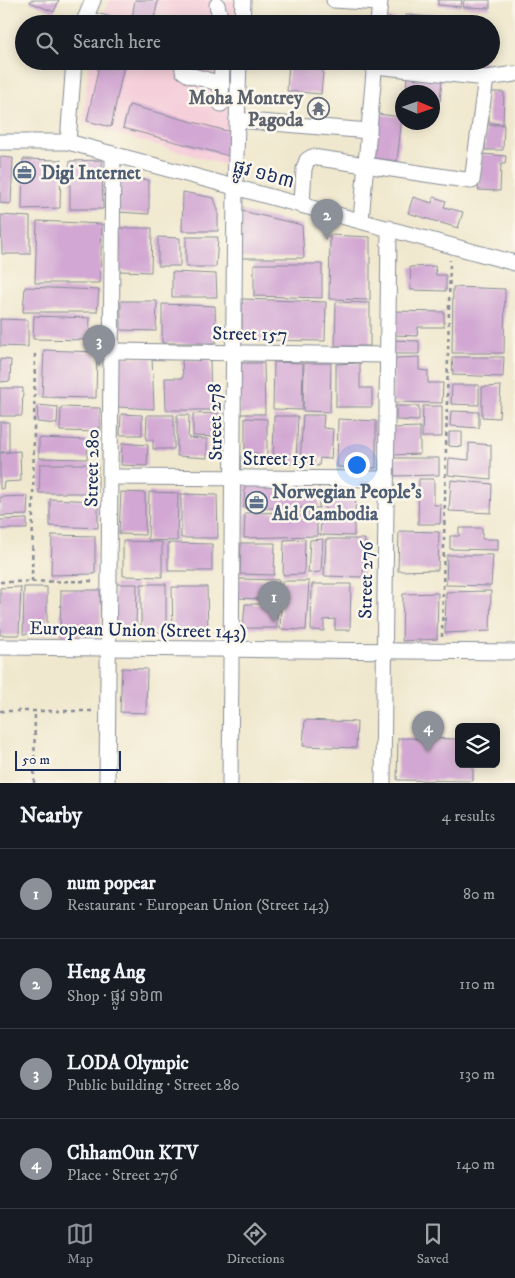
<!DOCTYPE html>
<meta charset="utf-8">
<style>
:root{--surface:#171b24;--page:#242831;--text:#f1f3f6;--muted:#9ea1a6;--line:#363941;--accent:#8c9099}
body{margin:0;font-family:"IM FELL DW Pica","Noto Sans Khmer",serif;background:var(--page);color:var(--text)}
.controls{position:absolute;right:15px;bottom:15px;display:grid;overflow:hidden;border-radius:8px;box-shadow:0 2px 12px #0003}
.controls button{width:45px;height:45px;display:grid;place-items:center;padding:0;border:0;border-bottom:1px solid var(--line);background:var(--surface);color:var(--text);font:25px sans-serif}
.compass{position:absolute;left:395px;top:85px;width:45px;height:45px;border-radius:50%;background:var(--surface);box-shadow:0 2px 12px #0003;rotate:92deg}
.scale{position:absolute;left:15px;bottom:12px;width:106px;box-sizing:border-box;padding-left:5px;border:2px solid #1b2f5e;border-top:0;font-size:14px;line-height:18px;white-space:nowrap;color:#1b2f5e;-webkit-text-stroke:4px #fbf7ec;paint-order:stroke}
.you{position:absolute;left:356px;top:464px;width:18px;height:18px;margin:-12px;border:4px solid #fff;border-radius:50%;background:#1a73e8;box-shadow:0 0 0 8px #1a73e833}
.badge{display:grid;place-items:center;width:32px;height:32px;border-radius:50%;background:var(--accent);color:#fff;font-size:16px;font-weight:700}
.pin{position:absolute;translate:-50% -41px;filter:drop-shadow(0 1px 2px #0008)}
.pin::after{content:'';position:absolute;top:26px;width:18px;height:15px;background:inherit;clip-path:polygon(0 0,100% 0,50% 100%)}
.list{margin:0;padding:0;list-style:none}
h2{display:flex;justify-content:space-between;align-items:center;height:65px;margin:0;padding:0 20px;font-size:21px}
h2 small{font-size:16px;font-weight:400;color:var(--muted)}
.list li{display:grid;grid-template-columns:32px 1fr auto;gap:15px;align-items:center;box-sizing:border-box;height:90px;padding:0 20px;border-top:1px solid var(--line)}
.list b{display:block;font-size:19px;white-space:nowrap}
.list p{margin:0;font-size:16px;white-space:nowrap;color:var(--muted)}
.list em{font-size:16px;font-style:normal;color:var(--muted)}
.icon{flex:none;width:28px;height:28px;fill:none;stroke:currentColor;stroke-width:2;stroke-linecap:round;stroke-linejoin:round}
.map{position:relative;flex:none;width:515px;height:783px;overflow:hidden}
.search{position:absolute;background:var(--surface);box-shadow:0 2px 12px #0003;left:15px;right:15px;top:15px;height:55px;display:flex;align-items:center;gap:12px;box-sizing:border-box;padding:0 18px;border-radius:28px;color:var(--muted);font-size:19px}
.sheet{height:425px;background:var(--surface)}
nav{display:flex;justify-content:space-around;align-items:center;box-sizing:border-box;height:70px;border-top:1px solid var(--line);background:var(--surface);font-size:14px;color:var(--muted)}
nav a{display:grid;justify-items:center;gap:2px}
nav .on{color:var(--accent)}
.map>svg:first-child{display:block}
</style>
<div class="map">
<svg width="515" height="783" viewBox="0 0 515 783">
<rect width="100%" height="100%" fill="#fbf7ec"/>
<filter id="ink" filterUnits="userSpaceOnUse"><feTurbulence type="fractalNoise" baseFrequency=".02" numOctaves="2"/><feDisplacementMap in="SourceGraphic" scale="10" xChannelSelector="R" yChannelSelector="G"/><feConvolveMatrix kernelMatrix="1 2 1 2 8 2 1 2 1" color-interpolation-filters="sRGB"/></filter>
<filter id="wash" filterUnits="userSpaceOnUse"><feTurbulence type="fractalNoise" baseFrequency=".0096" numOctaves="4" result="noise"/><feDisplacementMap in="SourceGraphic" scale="20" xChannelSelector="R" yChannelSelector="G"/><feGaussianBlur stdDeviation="1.12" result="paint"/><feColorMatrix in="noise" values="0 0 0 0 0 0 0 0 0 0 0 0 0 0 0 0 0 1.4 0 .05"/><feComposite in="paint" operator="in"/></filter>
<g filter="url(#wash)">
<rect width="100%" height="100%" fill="#f0e8ce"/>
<g fill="#f5cfda">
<path d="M110 0H241L240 24H99Z"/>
<path d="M89 61H238L233 167 83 124Z"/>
</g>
<g id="blocks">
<g fill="#d2a7d3">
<path d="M31 0H59L54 12 30 2Z"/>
<path d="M135 0H158L153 24H131Z"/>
<path d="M438 0H462L461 7 438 5Z"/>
<path d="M464 0H490V8L463 7Z"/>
<path d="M406 15 488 21V24H388V18L406 20Z"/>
<path d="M100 61H125L111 127 87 121Z"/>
<path d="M289 61H324L321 94 287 91Z"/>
<path d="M403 61H486L485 68 403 63Z"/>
<path d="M407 76 442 79 440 101H436V110H432V92H406Z"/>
<path d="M488 92H504L503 124 489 123Z"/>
<path d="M129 105 235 133 229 156 123 128Z"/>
<path d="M378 114 402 117 397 161 373 158Z"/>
<path d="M486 125H504L503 150H485Z"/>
<path d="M482 154 506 156 505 164H501L500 191 478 190Z"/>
<path d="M0 157 13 158 11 204 0 203Z"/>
<path d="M23 159 61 160 60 208 22 209Z"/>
<path d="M102 160 103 209H70V161Z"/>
<path d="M119 177 149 180V214L118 212Z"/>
<path d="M183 192 214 198 218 210V231H182Z"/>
<path d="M413 197 432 203 434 197 446 201 444 207 463 212 458 228 408 213Z"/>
<path d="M242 211 302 225 304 258H240Z"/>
<path d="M1 215 30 217V254H2Z"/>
<path d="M37 221 102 224 100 283H35Z"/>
<path d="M120 228H152L151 272 119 271Z"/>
<path d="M330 235 370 237V300L329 299Z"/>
<path d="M158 237 180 238V266H158Z"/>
<path d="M186 237H218L216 267H186Z"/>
<path d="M254 264H322V298L254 296Z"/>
<path d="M435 266 436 275H446V291L411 290 410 267Z"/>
<path d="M172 272 216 274 217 297H172Z"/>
<path d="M25 287 99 290 97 312H23Z"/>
<path d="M453 287 505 289 504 353H452Z"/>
<path d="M242 299 326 302 325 341 242 340Z"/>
<path d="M121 301H157L156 331 121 330Z"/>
<path d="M336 302 370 303V346H335Z"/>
<path d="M162 304 215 306 216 343H162Z"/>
<path d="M392 311 444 312V327H418L417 336 393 335Z"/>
<path d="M34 316 90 318 89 340 33 339Z"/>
<path d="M0 319 28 320V347L0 346Z"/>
<path d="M391 340 419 341V354H391Z"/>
<path d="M44 350 97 352 96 398 42 397Z"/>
<path d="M118 357 152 358 154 409 118 407Z"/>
<path d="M419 357V370L428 371V383H443L442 403 392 402 394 358Z"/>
<path d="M452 357H504L503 377 453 375Z"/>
<path d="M0 359 11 360 10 381 0 382Z"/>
<path d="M182 360H210L211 410H166L165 378H183Z"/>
<path d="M274 362 303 363 302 410 273 409Z"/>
<path d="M239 363H264L265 414H239Z"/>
<path d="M304 363H331L330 412 303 411Z"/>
<path d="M360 363V388H372V407H336V364Z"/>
<path d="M452 385H479V405L451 404Z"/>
<path d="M501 386 499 418 482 417V387Z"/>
<path d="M0 388H23L22 416H0Z"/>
<path d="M38 405 58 407 57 424 37 422Z"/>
<path d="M396 406H419V421L396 420Z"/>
<path d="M423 406H442V437H422Z"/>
<path d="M61 407 100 408V432L60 431Z"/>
<path d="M451 411 479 412V428L450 426Z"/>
<path d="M219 413V437L193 436V414Z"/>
<path d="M121 414 142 415V435H120Z"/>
<path d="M147 415H174V449H153V440H146Z"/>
<path d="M177 415H189L188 438 207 439V458L177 456Z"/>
<path d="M303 415H324L323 428 333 429 331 459 320 458 319 466 300 464Z"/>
<path d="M274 416H298L296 464H273Z"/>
<path d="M245 418 267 419V462L257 461V453H245Z"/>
<path d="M338 419 376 421V468L337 467Z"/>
<rect x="0" y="422" width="9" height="30"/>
<path d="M420 427V454L391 455 392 428Z"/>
<path d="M449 432H462V447L449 446Z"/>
<path d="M39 438 88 440 87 459 39 458Z"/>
<path d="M122 443 148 445 147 466 121 465Z"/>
<path d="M469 443 491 445V479L448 475 449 458 469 460Z"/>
<path d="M20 451 21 481 4 482 3 489H0V453Z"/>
<path d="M392 458H439V475L392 476Z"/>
<path d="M40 464H98V493H39Z"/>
<path d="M419 479H434V505H441L440 524H418Z"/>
<path d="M451 480 492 484 491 513 449 511Z"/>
<path d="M245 483 319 484V508H244Z"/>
<path d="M326 490 356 491 355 516H325Z"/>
<path d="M121 492 145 493V535L119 534Z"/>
<path d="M149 492 178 493 177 541 148 540Z"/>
<path d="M181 494 217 495 218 538H181Z"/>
<path d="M28 496 27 515 0 516V497Z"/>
<path d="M50 499 98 501V528L50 526Z"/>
<path d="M317 512V536L244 538 245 513Z"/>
<path d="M321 517 354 518V536L320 535Z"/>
<path d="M27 519V529H0V520Z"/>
<path d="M459 528H482V539H498V550L450 549V536H459Z"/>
<path d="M399 531 439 532 438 570 398 571Z"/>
<path d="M52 535 95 536V574L51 575Z"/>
<path d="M305 539 304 574 283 575 284 540Z"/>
<path d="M323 539 321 572 308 573 310 540Z"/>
<path d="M326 539H365L363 577 324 576Z"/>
<path d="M123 541 162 542V577L123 576Z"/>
<path d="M168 543 212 544V571H168Z"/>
<path d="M241 543H275L274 575 240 574Z"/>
<path d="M447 555H493L491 586 446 585Z"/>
<path d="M239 579 279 580 278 600 238 598Z"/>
<path d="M282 581H309L306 630 280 629Z"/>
<path d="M115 584H137L136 627 114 626Z"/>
<path d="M141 584H166V631L141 634Z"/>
<path d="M312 584H351L350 630H335V619L324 620V631L311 630Z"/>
<path d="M21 587 19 635H0V588Z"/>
<path d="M24 587H47V634H23Z"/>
<path d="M172 587H207L208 636H173Z"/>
<path d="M61 590H100L101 635 60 636Z"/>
<path d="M491 591 490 631 445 633 446 592Z"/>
<path d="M438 593 437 639 402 641 403 594Z"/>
<path d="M245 604H277V628H243Z"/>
<path d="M122 668 147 669 146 713 120 712Z"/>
<path d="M305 720 357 722 356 748 303 746Z"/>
<path d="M398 738 459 739V764H473V781L397 780Z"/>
</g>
</g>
</g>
<g filter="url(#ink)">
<use href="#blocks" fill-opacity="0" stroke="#868c96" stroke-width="1"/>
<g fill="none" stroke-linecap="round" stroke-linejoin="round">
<defs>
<g id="minor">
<path d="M334 0 379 3"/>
<path d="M217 5 222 24"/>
<path d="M85 19 107 24"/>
<path d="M83 24 93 0"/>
<path d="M242 24 243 0"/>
<path d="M378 24 380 0"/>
<path d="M182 61 183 71 189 75 222 84"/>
<path d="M486 78 515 74"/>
<path d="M221 104 222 61"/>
<path d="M237 120 369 131"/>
<path d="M0 142H68L515 263"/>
<path d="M68 142 74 61"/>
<path d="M302 204 304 169 307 160 312 157 472 181 486 78 375 66"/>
<path d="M361 220 375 61"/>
<path d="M113 351 387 355"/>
<path d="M111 477 386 479"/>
<path d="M0 647 515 652"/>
<path d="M107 783 113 154"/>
<path d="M230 783 235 186 239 61"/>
<path d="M383 783 389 228"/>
</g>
</defs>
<use href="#minor" stroke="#868c96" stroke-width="17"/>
<g stroke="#868c96" stroke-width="2.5" stroke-dasharray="4 4" stroke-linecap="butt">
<path d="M0 582 96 581"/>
<path d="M32 582 35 351"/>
<path d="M442 637 450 260"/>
<path d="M0 711H94"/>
<path d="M34 783 35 711"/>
</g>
<use href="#minor" stroke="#fff" stroke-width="15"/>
</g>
</g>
<defs>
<symbol id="temple-ring" viewBox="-11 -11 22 22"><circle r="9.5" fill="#fbf7ec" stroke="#6b7280" stroke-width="1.5"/><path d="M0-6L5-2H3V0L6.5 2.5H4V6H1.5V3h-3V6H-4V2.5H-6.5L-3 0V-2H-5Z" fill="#6b7280"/></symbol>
<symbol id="office-ring" viewBox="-11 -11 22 22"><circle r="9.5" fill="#fbf7ec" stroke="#5c6f8a" stroke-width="1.5"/><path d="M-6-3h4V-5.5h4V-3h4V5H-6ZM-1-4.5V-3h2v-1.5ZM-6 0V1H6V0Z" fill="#5c6f8a"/></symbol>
</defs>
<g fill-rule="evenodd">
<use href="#temple-ring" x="306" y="96" width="25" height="25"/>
<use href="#office-ring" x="12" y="160" width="25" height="25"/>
<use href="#office-ring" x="244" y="490" width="25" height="25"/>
</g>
<g text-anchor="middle" stroke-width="5" stroke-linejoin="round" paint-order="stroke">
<g font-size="19" font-weight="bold" fill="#5b616d" stroke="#fbf7ec" text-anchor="end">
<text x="303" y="104">Moha Montrey<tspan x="303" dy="22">Pagoda</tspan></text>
</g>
<g font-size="19" font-weight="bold" fill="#4e5e75" stroke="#fbf7ec" text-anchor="start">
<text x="41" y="179">Digi Internet</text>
<text x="272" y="498">Norwegian People's<tspan x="272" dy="22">Aid Cambodia</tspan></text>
</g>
<g font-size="19" fill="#1b2f5e" stroke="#fbf7ec">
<text transform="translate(264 173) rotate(15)" y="7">ផ្លូវ ១៦៣</text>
<text transform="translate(250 333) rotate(1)" y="7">Street 157</text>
<text transform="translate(214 422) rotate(-91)" y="7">Street 278</text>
<text x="279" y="465">Street 151</text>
<text transform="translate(91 468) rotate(-89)" y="7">Street 280</text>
<text transform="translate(365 580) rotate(-89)" y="7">Street 276</text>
<text transform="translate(138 629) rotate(1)" y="7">European Union (Street 143)</text>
</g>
</g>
</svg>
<div class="controls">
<button><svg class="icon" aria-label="layers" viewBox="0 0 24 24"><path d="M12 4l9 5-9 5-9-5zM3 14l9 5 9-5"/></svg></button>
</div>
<svg class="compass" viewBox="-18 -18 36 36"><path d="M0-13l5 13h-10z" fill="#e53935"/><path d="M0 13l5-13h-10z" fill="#9ea1a6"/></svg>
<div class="scale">50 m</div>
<div class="you"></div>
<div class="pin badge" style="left:274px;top:622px">1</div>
<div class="pin badge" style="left:327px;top:240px">2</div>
<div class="pin badge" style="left:99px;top:366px">3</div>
<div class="pin badge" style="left:428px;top:752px">4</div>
<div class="search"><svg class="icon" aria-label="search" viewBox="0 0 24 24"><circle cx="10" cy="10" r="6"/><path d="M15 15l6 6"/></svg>Search here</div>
</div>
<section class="sheet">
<h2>Nearby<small>4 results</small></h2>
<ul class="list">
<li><span class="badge">1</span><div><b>num popear</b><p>Restaurant · European Union (Street 143)</p></div><em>80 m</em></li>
<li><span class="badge">2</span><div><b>Heng Ang</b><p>Shop · ផ្លូវ ១៦៣</p></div><em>110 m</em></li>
<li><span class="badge">3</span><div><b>LODA Olympic</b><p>Public building · Street 280</p></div><em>130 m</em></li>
<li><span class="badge">4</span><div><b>ChhamOun KTV</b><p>Place · Street 276</p></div><em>140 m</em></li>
</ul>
</section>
<nav>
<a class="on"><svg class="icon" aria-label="map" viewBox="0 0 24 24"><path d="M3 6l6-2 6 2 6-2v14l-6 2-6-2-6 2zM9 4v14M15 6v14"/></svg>Map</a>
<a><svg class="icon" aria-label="directions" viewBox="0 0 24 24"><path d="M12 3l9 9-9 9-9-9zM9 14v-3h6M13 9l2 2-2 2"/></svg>Directions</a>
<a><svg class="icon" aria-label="saved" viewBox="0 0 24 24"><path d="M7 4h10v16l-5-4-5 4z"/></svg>Saved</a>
</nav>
